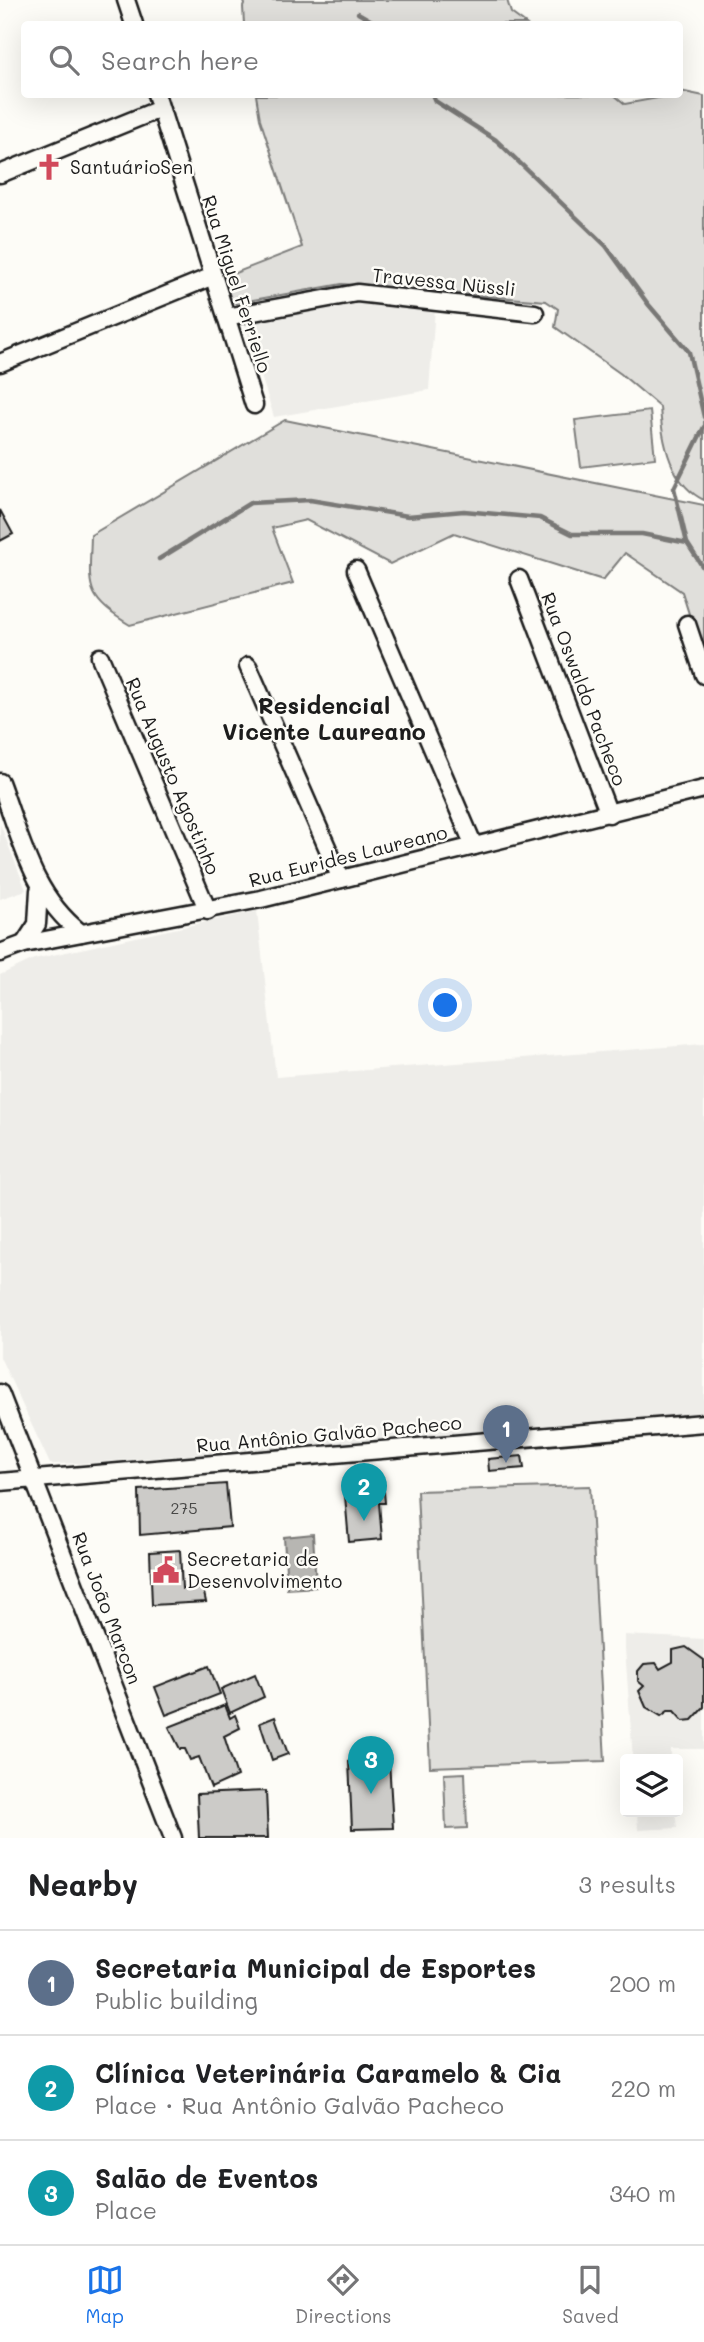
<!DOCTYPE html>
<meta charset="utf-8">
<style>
:root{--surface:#fff;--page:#f6f6f6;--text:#202124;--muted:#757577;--line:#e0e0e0;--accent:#1a73e8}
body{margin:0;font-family:Mali,sans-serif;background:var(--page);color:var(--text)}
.controls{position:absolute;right:21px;bottom:21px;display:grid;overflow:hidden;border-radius:7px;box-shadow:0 7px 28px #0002}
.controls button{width:63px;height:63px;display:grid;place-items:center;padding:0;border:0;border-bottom:2px solid var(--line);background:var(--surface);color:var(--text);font:35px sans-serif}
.you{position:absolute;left:446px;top:1006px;width:24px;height:24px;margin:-18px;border:5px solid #fff;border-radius:50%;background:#1a73e8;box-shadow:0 0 0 10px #1a73e833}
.badge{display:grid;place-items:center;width:46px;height:46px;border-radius:50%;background:var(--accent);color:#fff;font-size:23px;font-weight:700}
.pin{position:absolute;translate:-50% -58px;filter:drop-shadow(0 2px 4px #0008)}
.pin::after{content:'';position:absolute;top:37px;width:24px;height:21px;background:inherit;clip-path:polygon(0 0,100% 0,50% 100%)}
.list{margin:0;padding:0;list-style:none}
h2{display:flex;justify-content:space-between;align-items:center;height:91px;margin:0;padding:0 28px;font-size:30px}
h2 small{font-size:23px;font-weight:400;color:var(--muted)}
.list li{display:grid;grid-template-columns:46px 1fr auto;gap:21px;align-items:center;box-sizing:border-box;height:105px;padding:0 28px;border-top:2px solid var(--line)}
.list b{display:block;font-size:26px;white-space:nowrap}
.list p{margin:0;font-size:23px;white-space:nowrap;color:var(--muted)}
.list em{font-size:23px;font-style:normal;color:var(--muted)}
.icon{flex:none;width:38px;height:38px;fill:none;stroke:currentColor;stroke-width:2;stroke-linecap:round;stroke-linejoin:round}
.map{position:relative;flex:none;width:704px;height:1838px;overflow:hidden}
.search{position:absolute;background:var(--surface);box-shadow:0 7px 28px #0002;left:21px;right:21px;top:21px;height:77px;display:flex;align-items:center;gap:18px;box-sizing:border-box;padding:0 24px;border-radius:7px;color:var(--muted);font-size:26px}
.sheet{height:406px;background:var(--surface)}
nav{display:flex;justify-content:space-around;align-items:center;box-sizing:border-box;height:98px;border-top:2px solid var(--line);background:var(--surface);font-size:19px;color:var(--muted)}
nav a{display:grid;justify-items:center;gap:4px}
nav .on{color:var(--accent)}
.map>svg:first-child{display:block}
</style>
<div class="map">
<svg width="704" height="1838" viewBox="0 0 704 1838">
<rect width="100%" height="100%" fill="#fdfcf7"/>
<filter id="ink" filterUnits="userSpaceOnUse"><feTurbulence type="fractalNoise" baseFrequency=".0143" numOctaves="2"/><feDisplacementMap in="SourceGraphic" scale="14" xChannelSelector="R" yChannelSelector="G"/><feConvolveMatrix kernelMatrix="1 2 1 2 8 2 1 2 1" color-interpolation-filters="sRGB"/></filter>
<g filter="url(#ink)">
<g fill="#eeede9">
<path d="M356 301 435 308 429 390 274 417 244 322Z"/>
<path d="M0 824 26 890 0 899Z"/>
<path d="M257 911 276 1077 704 1044V1413L89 1463 50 1464 0 1357V975L34 959Z"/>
<path d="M624 1635 704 1639V1749H671V1759H633Z"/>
<path d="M637 1812H675L677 1828 638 1830Z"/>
</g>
<g fill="#e0dfdb" stroke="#7e7e7c" stroke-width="2">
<path d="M246 0H507L511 13 526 24H244L243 7Z"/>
<path d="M680 91 704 96V500C670 484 662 442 660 407L621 374 555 327 558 309 546 301 342 284 236 303 230 300 222 278 302 247 260 119 256 95 613 94 625 104 680 94Z"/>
<path d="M650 411 655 458 581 467 575 420Z"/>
<path d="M285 420 704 505V661L682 592 625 553 603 580 454 533 390 564 306 520 272 528 293 583 130 625C82 597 90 585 91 535Z"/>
<path d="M590 1486 605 1761 430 1767 417 1491Z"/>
<path d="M465 1773 467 1828 446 1829 444 1774Z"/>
</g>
<path fill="#b7b6b2" stroke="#797876" stroke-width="2" d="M313 1534 316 1587 287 1589 284 1537Z"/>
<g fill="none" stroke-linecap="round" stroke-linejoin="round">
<g stroke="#797876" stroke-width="4.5">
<path d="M358 13 377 24"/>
<path d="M432 94 435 101 496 140 606 246 648 304 689 352 704 417"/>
<path d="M704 427 674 488 687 543 704 569"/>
<path d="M159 559 250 503 310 500 408 516 464 511 540 518 572 534H642L687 543"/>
</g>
</g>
<g fill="#cccbc8" stroke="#1c1c1c" stroke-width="2">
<path d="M0 510 13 534 0 541Z"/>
<path d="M522 1456 524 1468 489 1471 488 1459Z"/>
<path d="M371 1482V1493L384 1492 385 1503H379L382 1539 349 1542 344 1484Z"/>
<path d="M226 1484 230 1527 140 1535 139 1490Z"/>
<path d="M180 1550 182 1589 203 1588 206 1602 152 1605 150 1552Z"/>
<path d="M686 1647 704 1660V1707L692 1720 683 1721 674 1711H668L661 1716 646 1707 639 1691 644 1686 638 1681V1671L644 1664 656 1663 660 1669 673 1662V1650Z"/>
<path d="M209 1666 220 1694 166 1715 155 1687Z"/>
<path d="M255 1674 264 1697 230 1713 221 1689Z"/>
<path d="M225 1705 230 1718 235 1715 240 1728 224 1736 237 1776 211 1788 199 1757 190 1760 185 1749H180L169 1727Z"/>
<path d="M275 1717 288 1754 272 1760 260 1723Z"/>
<path d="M389 1760 393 1828 352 1829 349 1761Z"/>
<path d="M266 1791 268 1838H199L197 1794Z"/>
</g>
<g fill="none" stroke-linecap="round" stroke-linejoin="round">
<defs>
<g id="street">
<path d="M126 0 134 24"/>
<path d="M156 94 254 405"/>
<path d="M0 174 160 109"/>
<path d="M226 317 357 293 535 313"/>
<path d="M0 363 213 276"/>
<path d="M356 570 474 846"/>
<path d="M519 579 609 814"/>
<path d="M687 624 704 675"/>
<path d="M100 657 208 911"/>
<path d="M248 666 341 879"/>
<path d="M0 782C21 838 32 895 81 933"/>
<path d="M24 944 37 924 39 890"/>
<path d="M0 953 24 944 261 899 704 789"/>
<path d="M0 1393 173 1838"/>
<path d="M0 1482 704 1423"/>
</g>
</defs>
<use href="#street" stroke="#1c1c1c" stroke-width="21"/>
<use href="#street" stroke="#fdfcf7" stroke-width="16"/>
</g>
</g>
<defs>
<symbol id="church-bare" viewBox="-9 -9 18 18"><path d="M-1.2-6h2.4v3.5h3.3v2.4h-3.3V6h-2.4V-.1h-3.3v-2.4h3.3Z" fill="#d1495b" stroke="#fdfcf7" stroke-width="2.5" paint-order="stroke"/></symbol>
<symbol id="civic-bare" viewBox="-9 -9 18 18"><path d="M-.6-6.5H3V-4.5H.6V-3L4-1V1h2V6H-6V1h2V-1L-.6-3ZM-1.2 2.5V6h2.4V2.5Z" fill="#d1495b" stroke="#fdfcf7" stroke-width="2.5" paint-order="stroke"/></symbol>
</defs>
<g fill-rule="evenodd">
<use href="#church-bare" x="30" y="148" width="38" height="38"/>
<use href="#civic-bare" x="147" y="1551" width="38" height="38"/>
</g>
<g text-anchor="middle" stroke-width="5" stroke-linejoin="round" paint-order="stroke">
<g font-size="16" fill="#484847">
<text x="184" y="1514">275</text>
</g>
<g font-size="19" fill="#1c1c1c" stroke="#fdfcf7" text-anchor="start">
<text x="70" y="174">SantuárioSen</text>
<text x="187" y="1566">Secretaria de<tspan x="187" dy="22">Desenvolvimento</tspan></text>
</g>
<g font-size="19" fill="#1c1c1c" stroke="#fdfcf7">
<text transform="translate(444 282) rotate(6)" y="7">Travessa Nüssli</text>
<text transform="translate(237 284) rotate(72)" y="7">Rua Miguel Ferriello</text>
<text transform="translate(584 689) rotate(69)" y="7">Rua Oswaldo Pacheco</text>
<text transform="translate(173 776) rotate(67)" y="7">Rua Augusto Agostinho</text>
<text transform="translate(348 856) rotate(-14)" y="7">Rua Eurides Laureano</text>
<text transform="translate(329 1434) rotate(-5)" y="7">Rua Antônio Galvão Pacheco</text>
<text transform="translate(107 1608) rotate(69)" y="7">Rua João Marcon</text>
</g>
<g font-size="23" font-weight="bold" fill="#1c1c1c" stroke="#fdfcf7">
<text x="324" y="714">Residencial<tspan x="324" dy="26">Vicente Laureano</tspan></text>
</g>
</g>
</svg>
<div class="controls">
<button><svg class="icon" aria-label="layers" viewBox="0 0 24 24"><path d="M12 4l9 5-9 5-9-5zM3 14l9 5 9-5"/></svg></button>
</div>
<div class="you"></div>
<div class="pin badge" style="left:506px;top:1463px;background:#5c6f8a">1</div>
<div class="pin badge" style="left:364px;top:1521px;background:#0f9aa8">2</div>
<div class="pin badge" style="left:371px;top:1794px;background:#0f9aa8">3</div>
<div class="search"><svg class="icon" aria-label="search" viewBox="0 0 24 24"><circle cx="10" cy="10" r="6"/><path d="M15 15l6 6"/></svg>Search here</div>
</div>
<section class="sheet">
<h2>Nearby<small>3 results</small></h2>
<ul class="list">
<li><span class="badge" style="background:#5c6f8a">1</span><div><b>Secretaria Municipal de Esportes</b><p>Public building</p></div><em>200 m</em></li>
<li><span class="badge" style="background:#0f9aa8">2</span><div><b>Clínica Veterinária Caramelo &amp; Cia</b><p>Place · Rua Antônio Galvão Pacheco</p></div><em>220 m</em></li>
<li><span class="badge" style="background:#0f9aa8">3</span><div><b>Salão de Eventos</b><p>Place</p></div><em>340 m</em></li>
</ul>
</section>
<nav>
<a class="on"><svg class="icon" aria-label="map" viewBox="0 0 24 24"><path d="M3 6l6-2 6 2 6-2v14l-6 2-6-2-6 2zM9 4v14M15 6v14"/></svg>Map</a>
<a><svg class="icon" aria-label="directions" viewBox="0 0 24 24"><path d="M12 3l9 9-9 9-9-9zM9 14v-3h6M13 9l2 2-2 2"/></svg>Directions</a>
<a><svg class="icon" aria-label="saved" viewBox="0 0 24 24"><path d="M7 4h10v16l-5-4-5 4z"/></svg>Saved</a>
</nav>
